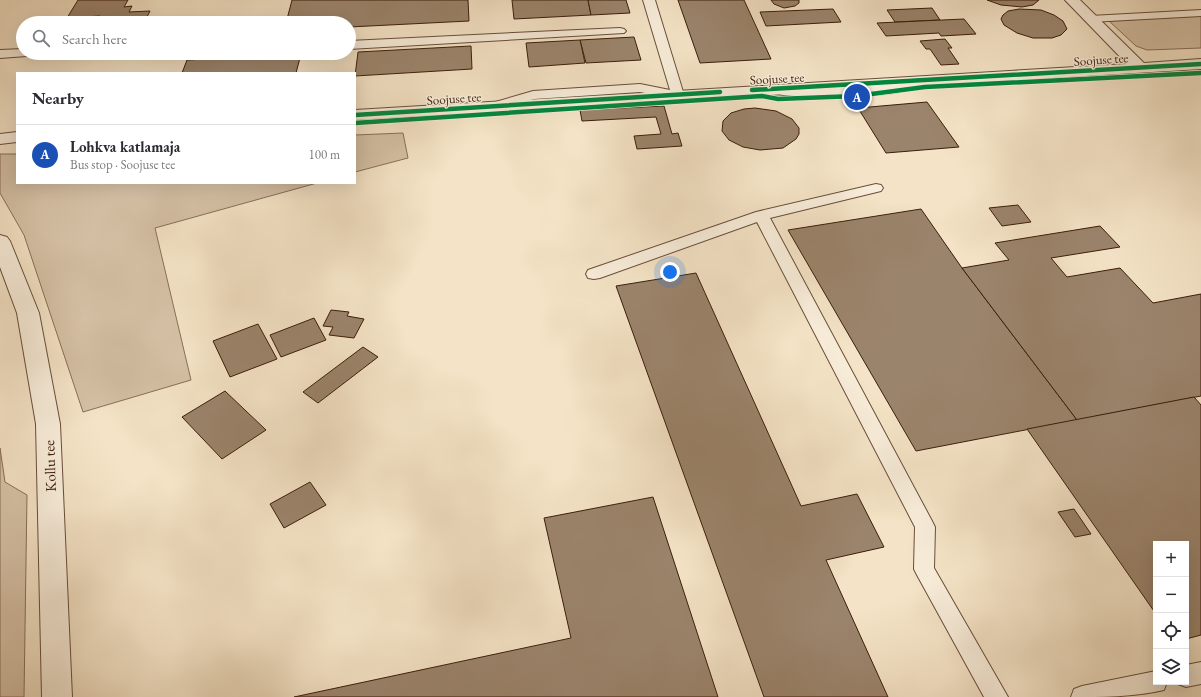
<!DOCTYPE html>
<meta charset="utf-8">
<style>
:root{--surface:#fff;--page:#f2f2f3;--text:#2b2b33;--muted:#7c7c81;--line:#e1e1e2;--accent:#8f2418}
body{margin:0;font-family:"EB Garamond",serif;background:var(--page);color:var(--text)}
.controls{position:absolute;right:12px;bottom:12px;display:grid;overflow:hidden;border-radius:0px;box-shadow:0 4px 16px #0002}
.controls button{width:36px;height:36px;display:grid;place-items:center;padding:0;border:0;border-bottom:1px solid var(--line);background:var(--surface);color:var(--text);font:20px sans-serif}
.you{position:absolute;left:670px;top:272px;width:14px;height:14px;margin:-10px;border:3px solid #fff;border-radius:50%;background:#1a73e8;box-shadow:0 0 0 6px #1a73e833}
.badge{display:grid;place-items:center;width:26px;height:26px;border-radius:50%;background:var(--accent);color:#fff;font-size:13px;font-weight:700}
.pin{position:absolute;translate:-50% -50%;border:2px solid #fff;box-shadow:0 1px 4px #0006}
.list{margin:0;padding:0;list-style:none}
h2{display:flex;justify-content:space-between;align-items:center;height:52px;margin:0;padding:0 16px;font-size:17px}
h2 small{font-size:13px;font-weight:400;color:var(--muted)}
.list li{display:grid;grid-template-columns:26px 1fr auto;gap:12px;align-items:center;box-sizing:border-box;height:60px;padding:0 16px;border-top:1px solid var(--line)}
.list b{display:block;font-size:15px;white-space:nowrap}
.list p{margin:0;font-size:13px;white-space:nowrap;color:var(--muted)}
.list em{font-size:13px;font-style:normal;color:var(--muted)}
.icon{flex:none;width:22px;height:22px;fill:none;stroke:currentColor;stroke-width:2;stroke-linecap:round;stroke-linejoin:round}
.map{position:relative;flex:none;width:1201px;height:697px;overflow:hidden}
.search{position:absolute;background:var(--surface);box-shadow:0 4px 16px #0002;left:16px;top:16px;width:340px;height:44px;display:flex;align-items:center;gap:10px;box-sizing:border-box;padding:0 14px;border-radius:22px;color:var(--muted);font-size:15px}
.panel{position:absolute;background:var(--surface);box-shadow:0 4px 16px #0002;left:16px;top:72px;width:340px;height:112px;border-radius:0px}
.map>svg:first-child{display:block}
</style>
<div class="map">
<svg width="1201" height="697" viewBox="0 0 1201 697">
<rect width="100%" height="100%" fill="#f4e3c6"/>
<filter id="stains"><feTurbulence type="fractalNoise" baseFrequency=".005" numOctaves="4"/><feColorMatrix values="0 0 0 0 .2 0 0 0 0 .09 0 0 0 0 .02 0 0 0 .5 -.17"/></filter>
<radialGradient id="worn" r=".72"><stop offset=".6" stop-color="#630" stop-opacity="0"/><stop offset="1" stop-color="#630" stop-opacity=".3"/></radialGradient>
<g fill="#d5c1a6" stroke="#886f58">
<path d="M1201 16V48L1147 50 1136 46 1109 21Z"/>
<path d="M403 133 408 158 355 172V135Z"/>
<path d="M0 154H17V183H317L155 228 191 380 83 412 24 235 0 193Z"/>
<path d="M0 448 5 482 27 495 24 697H0Z"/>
</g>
<g fill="#9b846c" stroke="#3b1d0a">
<path d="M78 0H128L124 7 132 6 129 12 150 11 144 23H96L100 16 67 18Z"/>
<path d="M292 0H468L469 21 349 27V23H286Z"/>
<path d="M512 0H588L591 15 514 19Z"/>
<path d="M588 0H626L630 13 591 15Z"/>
<path d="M678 0H744L771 59 700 63Z"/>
<path d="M771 0H799V3L795 6 784 8 774 4Z"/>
<path d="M987 0H1039L1033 5 1022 7 1001 5Z"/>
<path d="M932 8 940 20 895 22 887 10Z"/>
<path d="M833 9 841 22 766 26 760 12Z"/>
<path d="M1019 9 1041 10 1054 15 1063 21 1067 29 1061 35 1052 38H1033L1017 33 1004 25 1001 19 1003 15 1008 11Z"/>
<path d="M964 19 976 34 941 36 939 33 886 36 877 23Z"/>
<path d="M634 37 641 60 586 63 580 40Z"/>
<path d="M945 39 952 48H948L959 64 941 65 930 49H926L920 41Z"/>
<path d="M580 40 585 63 529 67 526 43Z"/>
<path d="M471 46 472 69 355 76 358 52Z"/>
<path d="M301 54 296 73H182L187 60Z"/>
<path d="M927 102 959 147 886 153 858 108Z"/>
<path d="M664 106 672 134 678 133 682 146 637 149 634 136 661 134 656 117 582 121 580 110Z"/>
<path d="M755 108 776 111 792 119 799 128V134L796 139 783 148 760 150 743 147 729 140 722 131 723 121 731 113 744 109Z"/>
<path d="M1018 205 1031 222 1002 226 989 208Z"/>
<path d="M921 209 962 268 1077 420 916 451 788 230Z"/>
<path d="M1100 226 1120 247 1051 258 1067 277 1120 268 1153 303 1201 294V396L1077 420 962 268 1009 260 995 243Z"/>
<path d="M696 273 801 506 857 494 884 547 826 560 888 697H764L616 286Z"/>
<path d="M331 310 349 312 347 316 364 319 354 338 329 335 333 327 323 326Z"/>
<path d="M314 318 326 340 281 357 270 335Z"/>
<path d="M258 324 277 359 230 377 213 341Z"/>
<path d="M363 347 378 357 318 403 303 392Z"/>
<path d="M225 391 266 430 222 459 182 417Z"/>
<path d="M1194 397 1201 405V635L1186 639V544H1156V614L1027 429Z"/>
<path d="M310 482 326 505 284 528 270 504Z"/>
<path d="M653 497 718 697H294L571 638 544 518Z"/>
<path d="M1074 509 1091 534 1075 537 1058 512Z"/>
</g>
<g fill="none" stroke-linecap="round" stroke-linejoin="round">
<defs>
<g id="lane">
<path d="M643 0H655L684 95 682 98 678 99 640 92 534 99 497 110 492 109 491 106 492 103 533 91 640 84 670 90Z"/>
<path d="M1201 10V16L1090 22 1086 21 1084 19 1086 17 1090 16Z"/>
<path d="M620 28 624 29 626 31 624 33 349 49V41Z"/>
<path d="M23 49V53H29L27 56 0 58V50Z"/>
<path d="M175 53H192L190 56H177Z"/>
<path d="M925 79 929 80 931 83 929 86C882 98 832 99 783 95L779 94 777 91 779 88 783 87 820 90 888 86Z"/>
<path d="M876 184 881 185 883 188 881 191 770 218 932 521 935 527 934 568 1008 697H984L917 575 914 569 915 527 757 222 600 278 594 279 588 278 586 274 588 270 756 212Z"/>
<path d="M1201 662V684L1186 687 1178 684 1177 682H1186V665Z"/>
<path d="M1156 671V682H1167L1164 690C1135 697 1101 697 1071 697L1074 689 1082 686Z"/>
</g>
<g id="street">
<path d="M1065 0H1080L1144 63 1201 59V69L355 120V110L1127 64Z"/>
<path d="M17 132V142L0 144V134Z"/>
<path d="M0 235 7 237 10 241 39 313 60 424 72 697H42L36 424 17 313 0 267Z"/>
</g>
</defs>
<use href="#lane" stroke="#694e39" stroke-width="2"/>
<use href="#street" stroke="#694e39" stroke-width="2"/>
<use href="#lane" fill="#f8edda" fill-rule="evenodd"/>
<use href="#street" fill="#f8edda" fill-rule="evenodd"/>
<defs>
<g id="cycleway">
<path d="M752 90 1201 64"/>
<path d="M355 115 720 92"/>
<path d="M355 123 762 96 778 99 856 96 925 87 1201 73"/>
</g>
</defs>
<use href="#cycleway" stroke="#f8edda" stroke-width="6"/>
<use href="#cycleway" stroke="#00873e" stroke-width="4.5"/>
</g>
<g text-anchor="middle" stroke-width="3" stroke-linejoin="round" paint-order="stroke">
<g font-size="13" fill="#3b1d0a" stroke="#f8edda">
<text transform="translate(1101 59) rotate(-4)" y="5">Soojuse tee</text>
<text transform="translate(777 78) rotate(-3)" y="5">Soojuse tee</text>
<text transform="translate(454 98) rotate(-4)" y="5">Soojuse tee</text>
</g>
<g font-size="15" fill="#3b1d0a" stroke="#f8edda">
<text transform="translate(50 466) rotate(-92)" y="5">Kollu tee</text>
</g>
</g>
<rect width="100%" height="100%" filter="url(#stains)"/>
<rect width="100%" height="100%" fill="url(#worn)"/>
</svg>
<div class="controls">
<button>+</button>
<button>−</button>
<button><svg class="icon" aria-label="locate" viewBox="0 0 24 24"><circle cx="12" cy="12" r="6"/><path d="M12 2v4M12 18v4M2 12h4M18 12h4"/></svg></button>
<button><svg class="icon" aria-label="layers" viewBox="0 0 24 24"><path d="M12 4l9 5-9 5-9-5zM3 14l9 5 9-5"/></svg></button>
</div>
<div class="you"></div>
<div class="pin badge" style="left:857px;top:97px;background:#1a4fb4">A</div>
<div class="search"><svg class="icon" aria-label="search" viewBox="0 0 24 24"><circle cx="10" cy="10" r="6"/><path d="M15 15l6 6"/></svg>Search here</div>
<section class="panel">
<h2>Nearby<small></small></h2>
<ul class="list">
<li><span class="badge" style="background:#1a4fb4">A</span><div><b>Lohkva katlamaja</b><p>Bus stop · Soojuse tee</p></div><em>100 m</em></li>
</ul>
</section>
</div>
